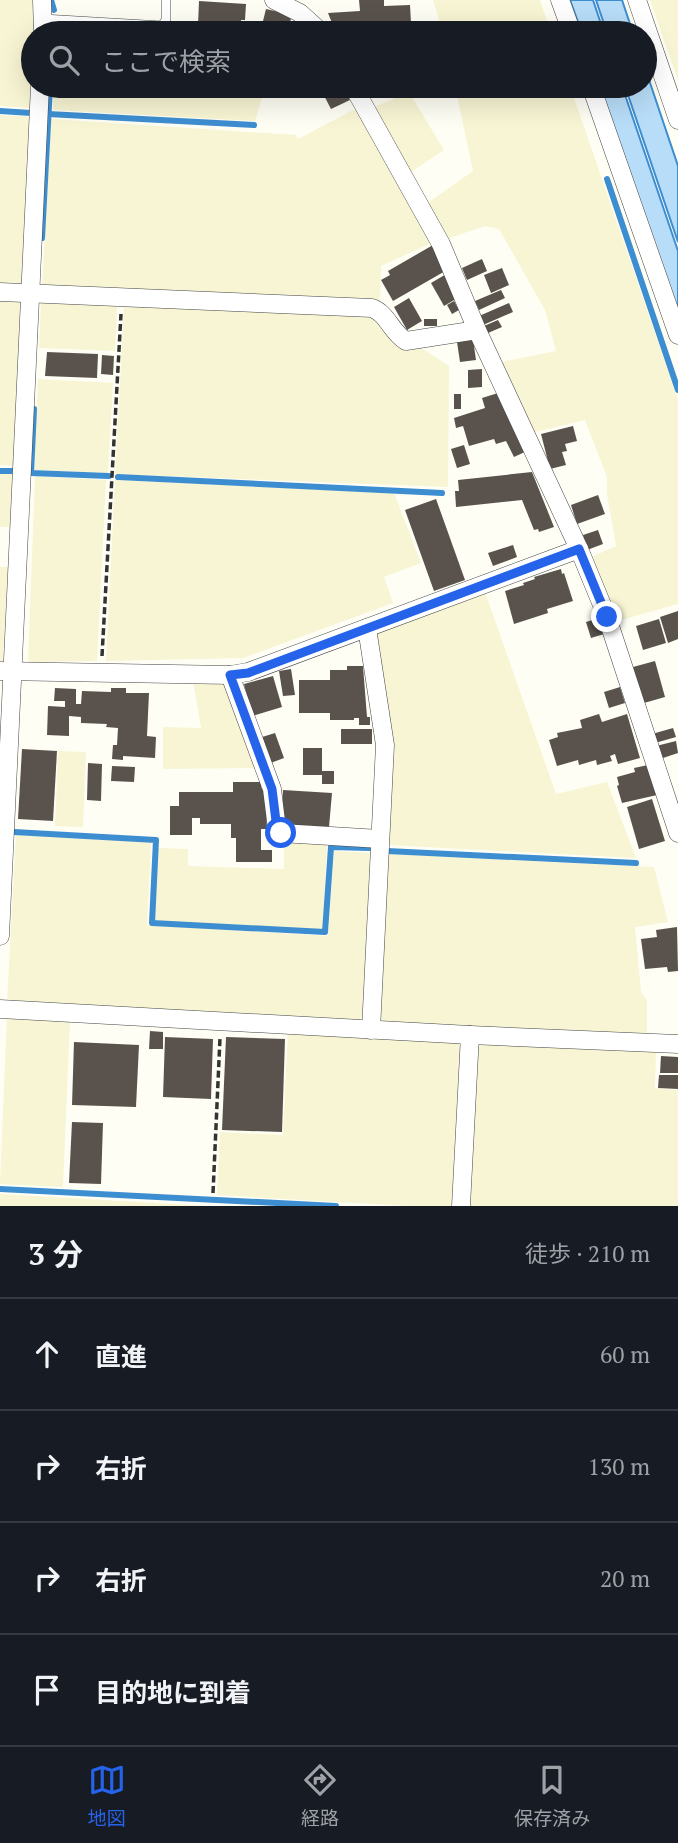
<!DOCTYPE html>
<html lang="ja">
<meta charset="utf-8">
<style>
:root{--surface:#171b24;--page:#242831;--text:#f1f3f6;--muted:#9ea1a6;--line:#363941;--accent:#2563eb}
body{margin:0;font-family:"PT Serif","Noto Sans JP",serif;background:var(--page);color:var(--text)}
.stop{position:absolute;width:21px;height:21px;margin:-16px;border:5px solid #2563eb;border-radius:50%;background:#fff}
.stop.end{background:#2563eb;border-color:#fff;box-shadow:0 2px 7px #0008}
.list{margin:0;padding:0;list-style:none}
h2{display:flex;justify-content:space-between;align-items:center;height:91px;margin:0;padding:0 28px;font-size:30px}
h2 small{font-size:23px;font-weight:400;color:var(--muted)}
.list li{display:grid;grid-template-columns:46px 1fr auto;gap:21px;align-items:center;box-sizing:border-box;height:112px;padding:0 28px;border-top:2px solid var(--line)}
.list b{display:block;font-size:26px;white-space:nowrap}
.list em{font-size:23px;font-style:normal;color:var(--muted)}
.icon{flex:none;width:38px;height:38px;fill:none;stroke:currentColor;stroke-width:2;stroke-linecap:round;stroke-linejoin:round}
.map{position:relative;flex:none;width:678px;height:1206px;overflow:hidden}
.search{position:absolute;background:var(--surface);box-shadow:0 7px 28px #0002;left:21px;right:21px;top:21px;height:77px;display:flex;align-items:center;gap:18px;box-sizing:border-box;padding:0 24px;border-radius:38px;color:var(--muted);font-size:26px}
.sheet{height:539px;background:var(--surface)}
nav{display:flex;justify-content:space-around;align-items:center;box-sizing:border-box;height:98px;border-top:2px solid var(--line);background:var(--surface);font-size:19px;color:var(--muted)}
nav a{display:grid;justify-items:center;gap:4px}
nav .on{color:var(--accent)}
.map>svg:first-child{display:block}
</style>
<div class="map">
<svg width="678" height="1206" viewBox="0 0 678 1206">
<rect width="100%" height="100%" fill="#fffef5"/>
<g fill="#f7f5d3">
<path d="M0 0H35L38 33H33L35 108 0 106Z"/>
<path d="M433 0H540L551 33H443Z"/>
<path d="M650 0H678V80Z"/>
<path d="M89 27 159 30V33H89Z"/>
<path d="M54 86H270L263 95 255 121 53 110Z"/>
<path d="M455 86H570L678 400V604L614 622 589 558 616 546 607 494V477L585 420 531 433 497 363 556 351 545 310 499 229 485 226 444 240 426 204 473 171Z"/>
<path d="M409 92 444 150 408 174 372 108Z"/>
<path d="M359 107 434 242 381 266 380 305 42 288 51 119 296 135 298 139Z"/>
<path d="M0 115 35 117 25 283 22 287 0 285Z"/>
<path d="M0 300 24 302 16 466 0 465Z"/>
<path d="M41 300 115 302 117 308 115 351 39 348Z"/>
<path d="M128 304 369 314 449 366 448 487 115 474 124 307Z"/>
<path d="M38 379 113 383 108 473 34 470Z"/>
<path d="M0 474H15L12 527H0Z"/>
<path d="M35 476 106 480 97 661 28 662Z"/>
<path d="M115 480 394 493 421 563 384 577 393 603 243 658 106 661Z"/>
<path d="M0 567H8L3 661H0Z"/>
<path d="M485 592 556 794 607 782 636 858 387 845 376 634 384 629Z"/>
<path d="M193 681H221L230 686 261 768 163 769V727L201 728Z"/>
<path d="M58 751 86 752 83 827 55 826Z"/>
<path d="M16 835 151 842 147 925 328 936 334 851 373 853 366 1009 359 1021 7 1002Z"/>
<path d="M284 837 327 840 323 930 154 921 158 848 188 849V866L284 869Z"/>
<path d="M387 854 654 867 668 922 635 927 641 992 647 1000V1034L382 1022 377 1014Z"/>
<path d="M7 1015 70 1019 63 1187 0 1184Z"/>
<path d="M288 1029 458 1038 464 1044 455 1206H408L217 1195 220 1132 283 1135Z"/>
<path d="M478 1040 656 1049 655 1088 678 1090V1206H465Z"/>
<path d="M0 1194 209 1206H0Z"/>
</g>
<g fill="#b8ddf8" stroke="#3d8ed1" stroke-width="2">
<path d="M570 0H593L604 33H582Z"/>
<path d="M596 0H622L633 33H607Z"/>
<path d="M645 68 678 166V242L625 86H645Z"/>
<path d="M599 86H622L678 251V317Z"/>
</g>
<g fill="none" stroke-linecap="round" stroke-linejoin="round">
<g stroke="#3d8ed1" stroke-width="6">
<path d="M51 0 54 10"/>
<path d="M53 33 54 25"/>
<path d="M0 111 31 113"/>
<path d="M48 114 254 125"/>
<path d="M607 179 678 390"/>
<path d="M42 238 50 86"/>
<path d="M34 409 31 473 109 476"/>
<path d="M0 471H14"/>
<path d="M118 477 442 493"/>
<path d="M14 832 156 840 152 923 325 932 331 847 369 848"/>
<path d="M387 851 636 863"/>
<path d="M0 1189 336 1206"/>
</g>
</g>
<g fill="#5a534d">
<path d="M359 0H384V6L410 5 411 23H404V33H336L328 13 360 11Z"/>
<path d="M199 1 246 4 245 20H241L240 28 198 25Z"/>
<path d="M266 9 292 15 287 33H260Z"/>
<path d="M319 86H343L350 100 331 109Z"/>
<path d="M433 245 447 270 393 301 381 280 390 275 388 271Z"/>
<path d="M482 259 487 271 467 280 462 268Z"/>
<path d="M502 268 509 285 491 293 484 275Z"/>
<path d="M448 273 461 296 444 306 431 283Z"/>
<path d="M501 290 505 298 479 310 475 301Z"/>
<path d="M409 298 422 321 407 330 394 307Z"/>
<path d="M454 301 459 310 452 314 447 305Z"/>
<path d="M509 303 513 312 483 325 479 316Z"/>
<rect x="424" y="319" width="13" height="7"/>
<path d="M498 320 502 327 488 333 484 326Z"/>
<path d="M473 339 476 360 460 362 457 342Z"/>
<path d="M47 352 98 354 97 378 45 376Z"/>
<path d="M102 355 114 356 113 375 101 374Z"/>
<path d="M482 369V387L468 388V370Z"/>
<path d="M498 393 527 451 514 457 506 441 496 444 494 439 469 446 463 426 456 428 454 418 485 408 482 398Z"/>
<rect x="454" y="394" width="7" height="15"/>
<path d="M573 426 577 441 565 444 567 451 562 452 566 465 550 469 541 434Z"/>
<path d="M464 445 470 464 457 468 451 449Z"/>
<path d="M532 472 554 527 539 532 538 529 534 530 522 500 456 507 455 491H459L458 480Z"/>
<path d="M598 495 605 514 577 524 571 505Z"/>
<path d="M436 499 465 580 434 591 405 510Z"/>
<path d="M598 530 603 544 587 550 583 535Z"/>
<path d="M513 545 517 557 493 566 488 553Z"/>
<path d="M561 569 562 574 564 573 573 601 547 609 548 613 514 624 505 591 524 585 523 583 535 579 534 577Z"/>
<path d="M678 611V639L668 643 660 617Z"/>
<path d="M599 618 604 634 591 638 586 622Z"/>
<path d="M659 619 666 643 643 650 636 626Z"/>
<path d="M655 661 665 697 644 703 633 667Z"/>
<path d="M347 666H363L367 717H370V725H359V718H354V720H330V713H299V680H330V670H347Z"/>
<path d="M291 669 295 695 283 696 279 671Z"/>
<path d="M273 676 282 707 252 716 244 684Z"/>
<path d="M620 687 625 703 609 708 604 692Z"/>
<path d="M55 688 76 689V704H81L82 691 111 692V688H126V693H149L147 736 156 737 155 758 123 756V760L112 759 113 745H117L118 728 106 727 107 724 81 723V717L69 716V736L47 735 48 706 65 707V701H54Z"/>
<path d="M599 714 602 722 627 714 640 758 618 764 615 754 610 756 612 761 597 765 596 760 579 765 578 760 557 766 549 740 558 737 557 733 582 728 580 720Z"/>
<path d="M673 728 676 737 655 743 652 734Z"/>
<rect x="341" y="729" width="31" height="15"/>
<path d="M275 733 284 758 268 764 259 738Z"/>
<path d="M676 741 678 753 660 759 656 746Z"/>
<path d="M303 748H322V771H334V784H322V775H303Z"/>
<path d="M22 749 57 751 53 821 18 819Z"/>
<path d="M88 763 102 764 101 801 87 800Z"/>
<path d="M648 765 657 795 622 803 617 786 619 785 617 777 635 772 634 768Z"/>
<path d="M112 766 135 767 134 782 111 781Z"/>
<path d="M233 782H261V788H265L267 829H261V850H272V862H236V838H231V824H200V818H192V835H170V806H179V792H233Z"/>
<path d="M283 790 332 793 329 827 281 824Z"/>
<path d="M652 799 665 841 639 849 627 807Z"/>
<path d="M677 927 678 971 668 972 667 967 645 969 641 939 657 937 656 930Z"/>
<path d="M150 1031 163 1032V1049H149Z"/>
<path d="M165 1037 213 1039 211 1099 163 1097Z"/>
<path d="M226 1037 285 1039 282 1132 222 1130Z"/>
<path d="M74 1042 139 1045 136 1107 72 1105Z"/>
<path d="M661 1056 678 1057V1073H660Z"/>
<path d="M659 1075H678V1089L658 1088Z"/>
<path d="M72 1122 103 1123 101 1184 69 1183Z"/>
</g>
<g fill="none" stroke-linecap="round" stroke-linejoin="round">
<defs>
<g id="service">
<path d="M43 19 162 26 171 33"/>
<path d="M162 26 166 20V0"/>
</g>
<g id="minor">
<path d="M42 0 43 33"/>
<path d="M274 0 300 13 322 33"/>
<path d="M560 0 572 33"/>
<path d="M637 0 678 120"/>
<path d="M353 86 441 244 477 330 579 549 607 617 678 833"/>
<path d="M591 86 678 335"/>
<path d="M0 292 372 308C388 314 391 332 406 341L477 330"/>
<path d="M367 628 385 745 371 1030"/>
<path d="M0 671 230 675 248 672 579 549"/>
<path d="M230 675 272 789 277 829 281 833 380 839"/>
<path d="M0 936 40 86"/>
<path d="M0 1009 470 1035 678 1044"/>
<path d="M461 1206 470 1035"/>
</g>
</defs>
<use href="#service" stroke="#444" stroke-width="10"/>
<use href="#minor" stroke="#444" stroke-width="19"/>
<g stroke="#333" stroke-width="3.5" stroke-dasharray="7 3.5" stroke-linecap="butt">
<path d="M102 656 121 314"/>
<path d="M213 1193 220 1038"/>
</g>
<use href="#service" stroke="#fff" stroke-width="9"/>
<use href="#minor" stroke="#fff" stroke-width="18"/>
</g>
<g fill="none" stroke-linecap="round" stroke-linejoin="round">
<path stroke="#2563eb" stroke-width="9" d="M281 833 277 829 272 789 230 675 248 673 579 549 607 617"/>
</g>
</svg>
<div class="stop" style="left:281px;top:833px"></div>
<div class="stop end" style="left:607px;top:617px"></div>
<div class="search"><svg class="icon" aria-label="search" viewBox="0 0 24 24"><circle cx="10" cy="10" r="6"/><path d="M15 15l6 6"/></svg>ここで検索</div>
</div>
<section class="sheet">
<h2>3 分<small>徒歩 · 210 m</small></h2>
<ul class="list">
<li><svg class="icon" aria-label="ahead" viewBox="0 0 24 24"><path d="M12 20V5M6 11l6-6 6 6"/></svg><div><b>直進</b></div><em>60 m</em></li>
<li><svg class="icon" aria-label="right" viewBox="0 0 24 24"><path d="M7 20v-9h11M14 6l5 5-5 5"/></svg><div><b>右折</b></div><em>130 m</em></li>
<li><svg class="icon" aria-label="right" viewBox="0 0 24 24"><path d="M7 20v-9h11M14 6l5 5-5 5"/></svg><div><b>右折</b></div><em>20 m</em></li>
<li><svg class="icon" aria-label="arrive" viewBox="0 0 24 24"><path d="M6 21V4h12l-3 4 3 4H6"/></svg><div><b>目的地に到着</b></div></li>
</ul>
</section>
<nav>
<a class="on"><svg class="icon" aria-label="map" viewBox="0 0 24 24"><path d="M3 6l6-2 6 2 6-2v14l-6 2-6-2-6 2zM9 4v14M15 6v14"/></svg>地図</a>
<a><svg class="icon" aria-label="directions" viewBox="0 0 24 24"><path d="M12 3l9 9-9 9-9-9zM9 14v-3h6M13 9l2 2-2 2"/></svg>経路</a>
<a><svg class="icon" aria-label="saved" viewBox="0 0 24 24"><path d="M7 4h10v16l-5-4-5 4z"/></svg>保存済み</a>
</nav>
